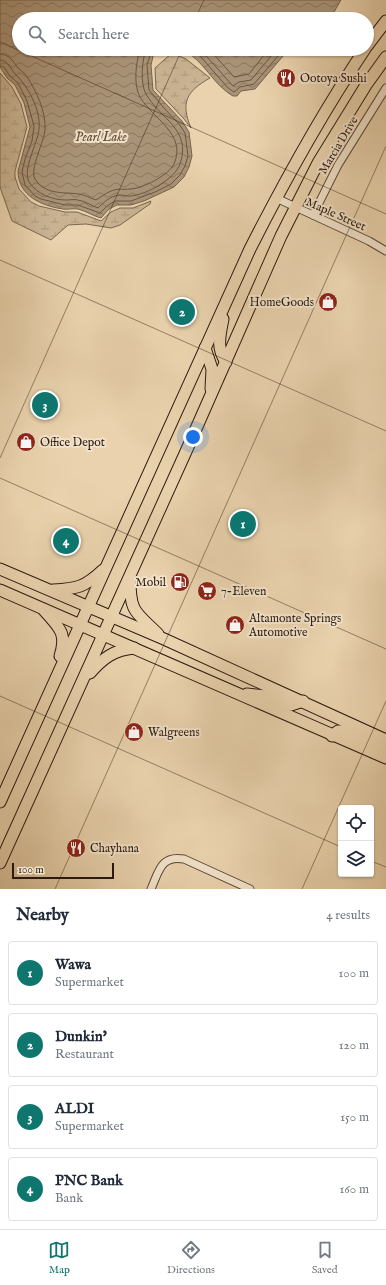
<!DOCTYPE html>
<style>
:root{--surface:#fff;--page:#f2f2f3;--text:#1f2937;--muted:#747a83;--line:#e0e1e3;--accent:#0f766e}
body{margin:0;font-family:"IM FELL English",serif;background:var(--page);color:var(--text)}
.controls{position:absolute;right:12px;bottom:12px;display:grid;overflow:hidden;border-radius:4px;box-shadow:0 1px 3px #0004}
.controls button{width:36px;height:36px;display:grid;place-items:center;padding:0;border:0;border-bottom:1px solid var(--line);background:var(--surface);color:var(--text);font:20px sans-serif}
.scale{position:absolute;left:12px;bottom:10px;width:102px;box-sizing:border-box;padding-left:4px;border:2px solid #2c1a0e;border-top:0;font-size:11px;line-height:14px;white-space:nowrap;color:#2c1a0e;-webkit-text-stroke:3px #f1e2ca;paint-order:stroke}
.you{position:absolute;left:193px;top:437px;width:14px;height:14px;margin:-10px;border:3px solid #fff;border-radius:50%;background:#1a73e8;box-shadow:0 0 0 6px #1a73e833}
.badge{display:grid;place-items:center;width:26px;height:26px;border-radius:50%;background:var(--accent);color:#fff;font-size:13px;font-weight:700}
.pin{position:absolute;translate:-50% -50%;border:2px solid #fff;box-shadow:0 1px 4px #0006}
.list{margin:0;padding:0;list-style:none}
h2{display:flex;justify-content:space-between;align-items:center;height:52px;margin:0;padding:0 16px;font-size:17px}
h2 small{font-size:13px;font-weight:400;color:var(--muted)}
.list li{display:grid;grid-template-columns:26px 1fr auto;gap:12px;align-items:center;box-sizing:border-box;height:64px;margin:0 8px 8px;padding:0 8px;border:1px solid var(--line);border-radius:4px}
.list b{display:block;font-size:15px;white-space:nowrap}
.list p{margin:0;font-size:13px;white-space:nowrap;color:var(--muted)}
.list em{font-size:13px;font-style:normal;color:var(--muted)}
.icon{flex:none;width:22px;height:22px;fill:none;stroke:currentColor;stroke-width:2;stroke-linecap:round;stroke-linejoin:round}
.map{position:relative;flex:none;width:386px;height:889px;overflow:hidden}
.search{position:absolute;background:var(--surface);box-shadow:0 1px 3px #0004;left:12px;right:12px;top:12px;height:44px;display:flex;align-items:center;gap:10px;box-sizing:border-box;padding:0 14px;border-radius:22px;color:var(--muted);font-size:15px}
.sheet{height:340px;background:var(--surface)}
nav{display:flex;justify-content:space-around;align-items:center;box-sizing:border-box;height:56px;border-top:1px solid var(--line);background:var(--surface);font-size:11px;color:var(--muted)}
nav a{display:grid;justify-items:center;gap:2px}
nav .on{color:var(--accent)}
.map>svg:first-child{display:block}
</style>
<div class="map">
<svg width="386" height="889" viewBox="0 0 386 889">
<defs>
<pattern id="wetland-marsh" width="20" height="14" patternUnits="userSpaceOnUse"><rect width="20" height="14" fill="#c9b392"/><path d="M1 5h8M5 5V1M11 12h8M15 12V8" fill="none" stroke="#ad997d"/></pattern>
<pattern id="water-waves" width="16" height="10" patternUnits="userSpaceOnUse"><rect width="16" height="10" fill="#a99377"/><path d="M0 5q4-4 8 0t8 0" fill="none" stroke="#8a7760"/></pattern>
</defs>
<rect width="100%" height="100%" fill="#e9d2ad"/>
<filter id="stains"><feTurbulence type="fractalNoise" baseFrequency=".005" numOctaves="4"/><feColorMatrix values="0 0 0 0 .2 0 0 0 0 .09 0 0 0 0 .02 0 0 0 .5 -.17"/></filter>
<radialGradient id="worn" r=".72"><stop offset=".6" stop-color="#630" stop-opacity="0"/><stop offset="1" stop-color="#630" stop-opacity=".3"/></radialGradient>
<g fill="url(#wetland-marsh)" stroke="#7a6650">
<path d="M172 53 186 59 210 78C187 91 180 102 191 128L184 119 156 89 155 68Z"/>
<path d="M0 73 12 87 21 104 27 127 15 171V177L19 189 31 202 39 206 65 212H77L101 221 111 212 120 208H133L151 201 150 204 120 225 111 228 86 224 68 225 51 240 12 221 0 187Z"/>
</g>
<g fill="url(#water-waves)" stroke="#77634d">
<path d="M0 0H341L334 12 326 19H19V49H158L154 52 151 65 153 90 182 121 189 132 192 156 189 167 184 177 174 187 144 201 131 205H117L109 209 101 218C93 216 86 211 78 209 73 208 68 210 63 209 42 206 18 196 18 171L30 127 24 103 15 85 7 78 0 67Z"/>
<path d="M182 49H289L255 89 241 91 237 96H233C212 84 205 61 182 49Z"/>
</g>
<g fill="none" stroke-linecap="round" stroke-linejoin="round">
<g stroke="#6a5642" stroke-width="1">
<path d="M191 49 201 57 228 88 234 92 240 87 254 84 284 49"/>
<path d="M200 49 233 86 239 82 251 80 277 49"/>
<path d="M209 49 234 77 249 74 269 49"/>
<path d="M0 54C11 55 12 61 18 68 21 71 25 73 27 77 36 90 46 112 45 129 45 140 29 170 35 179 45 195 63 192 79 194 85 195 90 198 96 200 101 197 106 193 111 191 118 188 123 190 130 189 142 189 169 175 174 164 187 134 153 119 140 97 133 85 136 62 140 49"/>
<path d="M0 60C9 61 10 68 15 74 28 86 41 110 39 129 38 143 22 169 29 182 37 194 52 200 66 200 70 200 74 199 78 200 85 201 92 206 98 208 103 203 108 198 115 196 121 194 125 196 130 196 146 195 175 179 180 164 192 129 160 119 146 94 140 84 142 60 146 49"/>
<path d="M0 66 4 67 10 76 18 83 27 101 34 126 32 141 25 159 22 172 25 185 35 196 41 199 65 205H78L100 213 107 206 115 201H131L155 192 171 184 180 175 185 166 188 156 185 133 179 124 164 108 149 90 147 65 152 49"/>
</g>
<defs>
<g id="minor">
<path d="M276 198 369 241 386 251"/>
<path d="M313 215 338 165 386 88"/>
<path d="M151 889C159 871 161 855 184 859L250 889"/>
</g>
<g id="primary">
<path d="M367 46 386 21"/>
<path d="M223 319C220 335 216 348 226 362"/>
<path d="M205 348 212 369 211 389"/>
<path d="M0 569 164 639 386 740"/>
<path d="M130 580C130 613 136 612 158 634"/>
<path d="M0 590 386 758"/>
<path d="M53 590C77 589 85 587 103 570"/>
<path d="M43 609C58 627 68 632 60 656"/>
<path d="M90 673C103 658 114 650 134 648"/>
<path d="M247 694 266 696 291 705 303 701"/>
<path d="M332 736 338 731H345L386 748"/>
<path d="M0 802 250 249C285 180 322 113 365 49"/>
<path d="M0 863 188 447 281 236 318 163 366 85 386 57"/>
</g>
</defs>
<use href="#minor" stroke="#5b4836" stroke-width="9"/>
<use href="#primary" stroke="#2c1a0e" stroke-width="13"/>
<use href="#minor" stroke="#f1e2ca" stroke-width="7"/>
<use href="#primary" stroke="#e9d2ad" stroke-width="11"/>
</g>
<path fill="none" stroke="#2c1a0e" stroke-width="1" stroke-opacity="0.45" d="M195 19 204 0M0 42 386 214M0 260 386 431M0 458 182 49M0 478 386 649M0 696 341 847M371 861 386 867M55 889 386 146M302 889 386 701"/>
<defs>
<symbol id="restaurant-disc" viewBox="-11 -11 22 22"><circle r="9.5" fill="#8f2418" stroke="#f1e2ca"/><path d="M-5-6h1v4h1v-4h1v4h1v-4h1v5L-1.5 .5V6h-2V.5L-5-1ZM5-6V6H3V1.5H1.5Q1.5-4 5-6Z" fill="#fff"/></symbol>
<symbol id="shop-disc" viewBox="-11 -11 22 22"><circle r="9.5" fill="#8f2418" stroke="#f1e2ca"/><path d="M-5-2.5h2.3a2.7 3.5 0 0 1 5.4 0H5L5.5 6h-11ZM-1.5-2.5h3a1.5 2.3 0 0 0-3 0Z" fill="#fff"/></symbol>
<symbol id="fuel-disc" viewBox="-11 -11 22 22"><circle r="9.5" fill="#8f2418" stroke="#f1e2ca"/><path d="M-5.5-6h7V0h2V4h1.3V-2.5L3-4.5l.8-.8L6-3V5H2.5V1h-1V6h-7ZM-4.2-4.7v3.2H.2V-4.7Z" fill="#fff"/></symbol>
<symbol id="supermarket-disc" viewBox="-11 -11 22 22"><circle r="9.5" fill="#8f2418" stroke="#f1e2ca"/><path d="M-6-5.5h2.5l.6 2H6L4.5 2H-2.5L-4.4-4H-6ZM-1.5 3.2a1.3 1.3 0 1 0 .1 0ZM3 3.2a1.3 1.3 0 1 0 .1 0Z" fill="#fff"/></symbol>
</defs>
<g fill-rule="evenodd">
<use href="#restaurant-disc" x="275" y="67" width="22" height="22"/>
<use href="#shop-disc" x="317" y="291" width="22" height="22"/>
<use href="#shop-disc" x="15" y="431" width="22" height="22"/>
<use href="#fuel-disc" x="169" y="571" width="22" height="22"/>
<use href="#supermarket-disc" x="196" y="580" width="22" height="22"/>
<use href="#shop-disc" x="224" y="614" width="22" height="22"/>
<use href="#shop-disc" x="123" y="721" width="22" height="22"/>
<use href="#restaurant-disc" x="65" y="837" width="22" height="22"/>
</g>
<g text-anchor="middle" stroke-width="4" stroke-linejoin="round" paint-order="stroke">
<g font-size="12" fill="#2c1a0e" stroke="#f1e2ca" text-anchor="start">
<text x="300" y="82">Ootoya Sushi</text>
<text x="314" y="306" text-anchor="end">HomeGoods</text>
<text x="40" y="446">Office Depot</text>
<text x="166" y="586" text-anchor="end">Mobil</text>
<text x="221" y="595">7-Eleven</text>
<text x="249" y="622">Altamonte Springs<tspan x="249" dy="14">Automotive</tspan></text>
<text x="148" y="736">Walgreens</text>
<text x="90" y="852">Chayhana</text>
</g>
<g font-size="12" fill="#2c1a0e" stroke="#f1e2ca">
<text transform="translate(338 145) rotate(-59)" y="4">Marcia Drive</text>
<text transform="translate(336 214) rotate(24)" y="4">Maple Street</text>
</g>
<g font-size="13" font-style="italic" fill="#5e4a38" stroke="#f1e2ca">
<text x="101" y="141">Pearl Lake</text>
</g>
</g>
<rect width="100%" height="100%" filter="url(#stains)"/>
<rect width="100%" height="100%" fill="url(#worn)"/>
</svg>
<div class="controls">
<button><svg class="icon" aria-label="locate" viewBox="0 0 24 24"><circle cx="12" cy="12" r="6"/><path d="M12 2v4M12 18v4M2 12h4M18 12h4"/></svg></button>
<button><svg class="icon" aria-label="layers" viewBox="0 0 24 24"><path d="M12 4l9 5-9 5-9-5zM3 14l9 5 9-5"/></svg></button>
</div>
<div class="scale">100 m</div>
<div class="you"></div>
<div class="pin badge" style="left:243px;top:524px">1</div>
<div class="pin badge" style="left:182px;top:312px">2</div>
<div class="pin badge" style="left:45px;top:405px">3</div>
<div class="pin badge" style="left:66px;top:541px">4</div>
<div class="search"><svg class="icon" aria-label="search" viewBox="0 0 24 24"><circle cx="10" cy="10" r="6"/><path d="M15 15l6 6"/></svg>Search here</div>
</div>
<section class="sheet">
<h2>Nearby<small>4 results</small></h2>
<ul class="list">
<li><span class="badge">1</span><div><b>Wawa</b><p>Supermarket</p></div><em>100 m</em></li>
<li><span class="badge">2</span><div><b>Dunkin'</b><p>Restaurant</p></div><em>120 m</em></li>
<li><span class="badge">3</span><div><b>ALDI</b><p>Supermarket</p></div><em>150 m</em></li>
<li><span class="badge">4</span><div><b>PNC Bank</b><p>Bank</p></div><em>160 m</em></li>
</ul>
</section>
<nav>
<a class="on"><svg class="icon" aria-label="map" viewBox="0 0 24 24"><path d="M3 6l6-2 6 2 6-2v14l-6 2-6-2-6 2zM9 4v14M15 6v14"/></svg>Map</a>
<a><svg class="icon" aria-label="directions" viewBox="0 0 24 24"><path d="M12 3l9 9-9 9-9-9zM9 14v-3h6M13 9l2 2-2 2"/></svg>Directions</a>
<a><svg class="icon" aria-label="saved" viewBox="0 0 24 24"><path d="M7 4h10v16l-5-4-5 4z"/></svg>Saved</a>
</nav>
